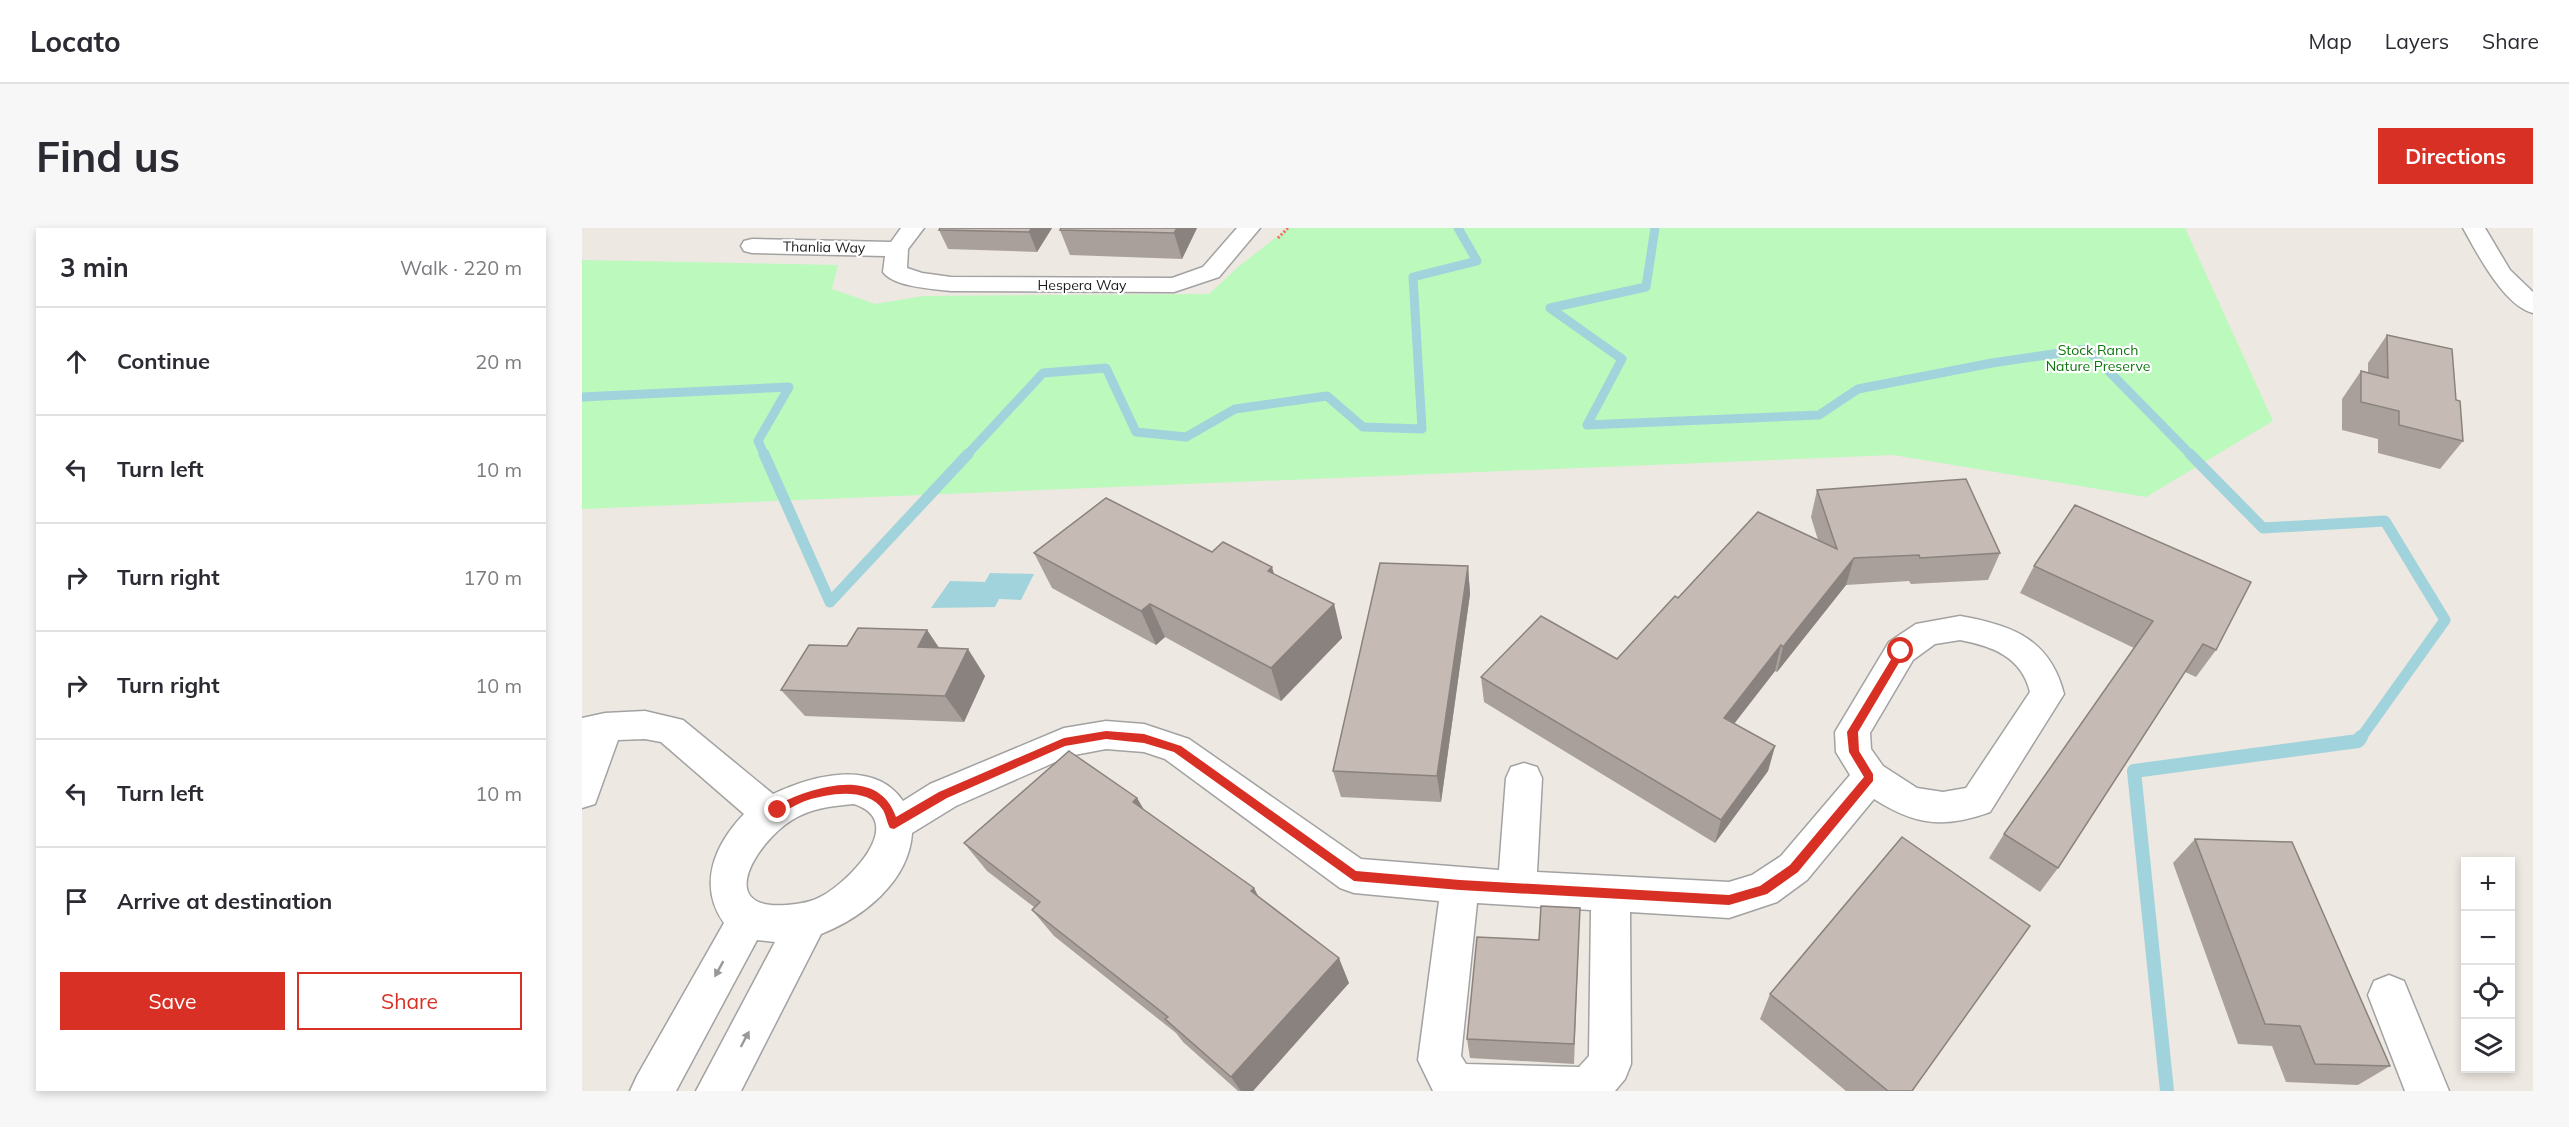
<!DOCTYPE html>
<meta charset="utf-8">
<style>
:root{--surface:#fff;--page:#f7f7f7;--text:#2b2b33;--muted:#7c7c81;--line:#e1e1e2;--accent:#d93025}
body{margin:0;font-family:Mulish,sans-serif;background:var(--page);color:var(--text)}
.controls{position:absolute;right:18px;bottom:18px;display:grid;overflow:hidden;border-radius:0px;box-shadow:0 3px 9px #0003}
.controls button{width:54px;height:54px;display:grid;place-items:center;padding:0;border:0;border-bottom:2px solid var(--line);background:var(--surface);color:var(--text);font:30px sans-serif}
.stop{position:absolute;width:18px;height:18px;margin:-14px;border:4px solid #d93025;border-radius:50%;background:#fff}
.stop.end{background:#d93025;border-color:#fff;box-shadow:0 2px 6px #0008}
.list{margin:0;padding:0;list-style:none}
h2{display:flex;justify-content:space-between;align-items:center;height:78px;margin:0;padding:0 24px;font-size:26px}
h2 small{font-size:20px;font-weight:400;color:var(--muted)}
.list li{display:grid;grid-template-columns:39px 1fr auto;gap:18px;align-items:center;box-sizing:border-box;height:108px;padding:0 24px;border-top:2px solid var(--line)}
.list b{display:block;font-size:22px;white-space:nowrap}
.list em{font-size:20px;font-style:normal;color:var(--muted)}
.actions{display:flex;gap:12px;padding:18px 24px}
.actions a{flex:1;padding:14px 0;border:2px solid var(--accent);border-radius:0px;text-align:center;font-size:21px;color:var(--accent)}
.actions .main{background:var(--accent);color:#fff}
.icon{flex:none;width:33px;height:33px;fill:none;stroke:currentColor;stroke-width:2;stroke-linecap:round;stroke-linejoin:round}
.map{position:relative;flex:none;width:1951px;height:863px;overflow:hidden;border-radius:0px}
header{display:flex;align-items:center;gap:36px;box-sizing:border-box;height:84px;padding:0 30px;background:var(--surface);border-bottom:2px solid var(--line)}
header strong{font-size:28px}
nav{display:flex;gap:33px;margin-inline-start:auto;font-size:21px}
.intro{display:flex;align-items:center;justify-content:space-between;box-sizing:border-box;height:144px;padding:0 36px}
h1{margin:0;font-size:42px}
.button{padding:15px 27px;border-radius:0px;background:var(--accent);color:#fff;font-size:21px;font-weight:700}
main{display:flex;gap:36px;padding:0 36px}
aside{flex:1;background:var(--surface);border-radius:0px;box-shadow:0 3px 9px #0003}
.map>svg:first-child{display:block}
</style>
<header>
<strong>Locato</strong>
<nav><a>Map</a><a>Layers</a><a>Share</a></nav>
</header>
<div class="intro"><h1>Find us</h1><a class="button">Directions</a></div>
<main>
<aside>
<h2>3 min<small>Walk · 220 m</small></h2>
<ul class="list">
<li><svg class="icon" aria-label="ahead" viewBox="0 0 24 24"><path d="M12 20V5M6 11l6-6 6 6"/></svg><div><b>Continue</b></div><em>20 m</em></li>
<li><svg class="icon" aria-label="left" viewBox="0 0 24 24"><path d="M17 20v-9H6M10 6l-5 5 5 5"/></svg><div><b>Turn left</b></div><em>10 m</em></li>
<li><svg class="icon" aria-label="right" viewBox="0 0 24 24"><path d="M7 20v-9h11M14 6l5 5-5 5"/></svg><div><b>Turn right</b></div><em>170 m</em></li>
<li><svg class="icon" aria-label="right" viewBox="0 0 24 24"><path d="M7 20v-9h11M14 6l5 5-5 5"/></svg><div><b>Turn right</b></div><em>10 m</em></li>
<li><svg class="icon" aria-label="left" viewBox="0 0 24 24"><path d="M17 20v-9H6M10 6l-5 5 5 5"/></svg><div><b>Turn left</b></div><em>10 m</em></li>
<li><svg class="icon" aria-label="arrive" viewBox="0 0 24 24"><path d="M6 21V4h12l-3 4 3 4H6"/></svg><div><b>Arrive at destination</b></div></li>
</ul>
<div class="actions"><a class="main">Save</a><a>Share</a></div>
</aside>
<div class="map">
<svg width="1951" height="863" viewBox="0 0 1951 863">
<rect width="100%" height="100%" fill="#ede8e1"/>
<path fill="#bcf9bc" d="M706 0H1603L1691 193 1564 269 1311 227 0 281V32L256 37 250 61 293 76 341 68 627 66 656 39Z"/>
<path fill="#a0d3db" d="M408 345 452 346 439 372 417 371 413 379 349 380 368 353 403 354Z"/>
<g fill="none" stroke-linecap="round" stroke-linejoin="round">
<g stroke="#a0d3db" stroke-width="9">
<path d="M1073 0 1064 59 968 80 1040 131 1005 197 1237 187 1276 161 1410 135 1505 121 1610 228"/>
<path d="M0 169 207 159 176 213 183 228"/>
<path d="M384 228 461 145 524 140 554 204 604 209 653 181 745 168 781 199 840 201 831 49 895 33 876 0"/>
</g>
<g stroke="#a0d3db" stroke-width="11">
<path d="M182 226 248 374 386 226"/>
<path d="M1608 226 1681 300 1803 293 1863 392 1778 511"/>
</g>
<path stroke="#a0d3db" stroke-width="14" d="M1585 863 1552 543 1776 513 1779 509"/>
<defs>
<g id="minor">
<path d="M319 0H342L326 21 325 40 340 45 369 49 590 50 621 39 655 0H678L637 49 592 64 369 63C351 61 312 59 301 44L303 28 170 25 162 23 159 18 162 13 170 11 309 14Z"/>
<path d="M1881 0H1903L1928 42 1951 64V85C1922 78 1895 25 1881 0Z"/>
<path d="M1378 388C1430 397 1468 411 1482 466L1408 584C1361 601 1333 597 1292 571L1225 652 1195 674 1147 690 1048 684 1049 836 1043 851 1033 863H851L836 832 857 673 772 665 758 660 583 531 562 524 524 521 487 528 374 578 330 605C327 654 280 690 239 706L159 863H114L193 714 175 712 94 863H48L55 848 142 695C115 657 133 616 162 586L79 514 63 511 36 512 13 576 0 580V490L23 485 63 483 101 492 191 566C229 548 292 530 321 573L348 556 482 500 524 493 562 496 607 511 779 631 917 642 924 550 929 539 942 535 955 539 960 550 955 644 1147 654 1170 647 1199 628 1268 547 1254 524 1253 504 1307 414 1334 396ZM1378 412C1410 418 1440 429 1448 464L1384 560 1361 564 1335 560 1301 538 1289 521 1288 505 1331 432 1353 416ZM272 576C327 594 266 654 240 668 230 674 217 676 205 677 130 683 176 613 210 592 229 580 250 578 272 576ZM895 675 1009 682 1007 828 997 839 884 836 879 828Z"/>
<path d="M1807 747 1822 753 1867 863H1823L1786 767 1792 753Z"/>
</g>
</defs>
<use href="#minor" stroke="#a2a2a2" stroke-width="3"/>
<path stroke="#fa6865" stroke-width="3" stroke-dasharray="2 2" stroke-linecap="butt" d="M696 10 706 0"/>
<use href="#minor" fill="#fff" fill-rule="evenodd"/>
</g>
<g fill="#a9a09b">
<path d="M358 0H470L455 24 366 21 357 2Z"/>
<path d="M479 0H615L600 31 488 27 478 2Z"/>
<path d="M1805 107 1874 172 1881 213 1858 241 1796 225V211L1760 202V171L1779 143 1786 145V135Z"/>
<path d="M1235 262 1418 325 1406 352 1329 356 1327 353 1264 357 1195 444 1193 443 1152 496 1193 518 1186 543 1133 615 902 474 899 449 1035 431 1236 312 1229 289Z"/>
<path d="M630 324 693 347 752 376 760 410 699 473 583 409 574 417 470 360 452 325Z"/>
<path d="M886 338 888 366 859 574 759 569 751 543Z"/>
<path d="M1452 338 1634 422 1614 449 1603 444 1476 640 1458 664 1407 630 1422 606 1552 420 1438 365Z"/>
<path d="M345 402 357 420 403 448 382 494 223 488 199 462 265 418Z"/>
<path d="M555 570 562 582 672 660 676 668 767 755 671 863H656L601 814 594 805 472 708 450 682 452 679 405 643 382 615Z"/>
<path d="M1613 611 1808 838 1776 857 1704 854 1690 818 1656 816 1591 635Z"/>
<path d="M998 680 992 836 888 830 885 811 957 712Z"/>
<path d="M1188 766 1330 863H1264L1178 791Z"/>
</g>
<g fill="#8a827e">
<path d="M450 0H470L455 24 447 4Z"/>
<path d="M595 0H615L600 31 592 5Z"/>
<path d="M1272 330 1264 357 1195 444 1201 419Z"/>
<path d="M886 338 888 366 859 574 855 548Z"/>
<path d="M690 339 700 373 686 343Z"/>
<path d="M568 376 583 409 574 417 559 383Z"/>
<path d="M752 376 760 410 699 473 689 440Z"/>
<path d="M345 402 364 430 336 419Z"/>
<path d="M1199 417 1193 443 1137 515 1142 490Z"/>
<path d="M386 421 403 448 382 494 363 468Z"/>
<path d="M1193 518 1186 543 1133 615 1139 592Z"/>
<path d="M555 570 572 599 551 574Z"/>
<path d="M672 660 685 686 669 663Z"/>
<path d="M757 730 767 755 671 863H659L649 849Z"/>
</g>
<g fill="#c5bab4" stroke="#8a827e" stroke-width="1.5">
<path d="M358 0H450L447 4 357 2Z"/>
<path d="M479 0H595L592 5 478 2Z"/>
<path d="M1805 107 1870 121 1874 172 1878 173 1881 213 1817 197V183L1779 174V143L1806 150Z"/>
<path d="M1384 251 1418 325 1338 330 1337 327 1272 330 1201 419 1199 417 1142 490 1193 518 1139 592 899 449 959 388 1035 431 1093 368 1096 370 1176 284 1255 321 1235 262Z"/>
<path d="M524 270 630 324 641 314 690 339 686 343 752 376 689 440 568 376 559 383 452 325Z"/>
<path d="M1493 277 1669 354 1634 422 1621 416 1476 640 1422 606 1571 393 1452 338Z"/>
<path d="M798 335 886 338 855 548 751 543Z"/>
<path d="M276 400 345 402 336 419 386 421 363 468 199 462 227 417 265 418Z"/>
<path d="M487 523 555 570 551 574 672 660 669 663 757 730 649 849 583 791 586 789 450 682 458 674 382 615Z"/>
<path d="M1320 609 1448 698 1330 863H1306L1188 766Z"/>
<path d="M1613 611 1710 614 1808 838 1733 836 1718 798 1683 796Z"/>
<path d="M959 678 998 680 992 816 885 811 895 709 957 712Z"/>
</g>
<defs><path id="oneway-solid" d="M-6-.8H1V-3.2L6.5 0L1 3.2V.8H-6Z" transform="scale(1.5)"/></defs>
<g fill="#989898">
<use href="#oneway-solid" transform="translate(137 741) rotate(119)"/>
<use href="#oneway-solid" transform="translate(163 811) rotate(-62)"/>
</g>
<path fill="#d93025" d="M1319 419 1324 423 1276 504 1277 523 1291 546V553L1216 644 1185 666 1147 677 878 662 772 653 592 524 562 515 524 511 483 518 365 570 312 601 308 600C305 595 304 587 301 582 286 559 248 565 226 572 216 575 206 582 196 586L191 582 192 578C228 560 296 536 314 589L357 564 482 510 524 503 562 506 599 518 774 643 878 652 1147 667 1178 658 1208 637 1282 549 1267 524 1265 504 1316 420Z"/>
<g text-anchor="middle" stroke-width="4.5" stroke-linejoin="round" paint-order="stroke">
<g font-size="14" fill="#1b1b1b" stroke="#fff">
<text transform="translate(242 19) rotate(1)" y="5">Thanlia Way</text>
<text x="500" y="62">Hespera Way</text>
</g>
<g font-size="14" fill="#0b780b" stroke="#fff">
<text x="1516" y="127">Stock Ranch<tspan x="1516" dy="16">Nature Preserve</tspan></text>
</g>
</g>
</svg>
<div class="controls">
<button>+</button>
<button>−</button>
<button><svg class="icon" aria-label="locate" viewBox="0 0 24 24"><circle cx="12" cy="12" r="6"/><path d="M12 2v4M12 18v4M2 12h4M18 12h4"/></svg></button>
<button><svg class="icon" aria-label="layers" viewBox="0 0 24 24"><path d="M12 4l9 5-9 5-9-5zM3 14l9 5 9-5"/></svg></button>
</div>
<div class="stop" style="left:1319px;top:423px"></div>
<div class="stop end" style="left:196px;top:582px"></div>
</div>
</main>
